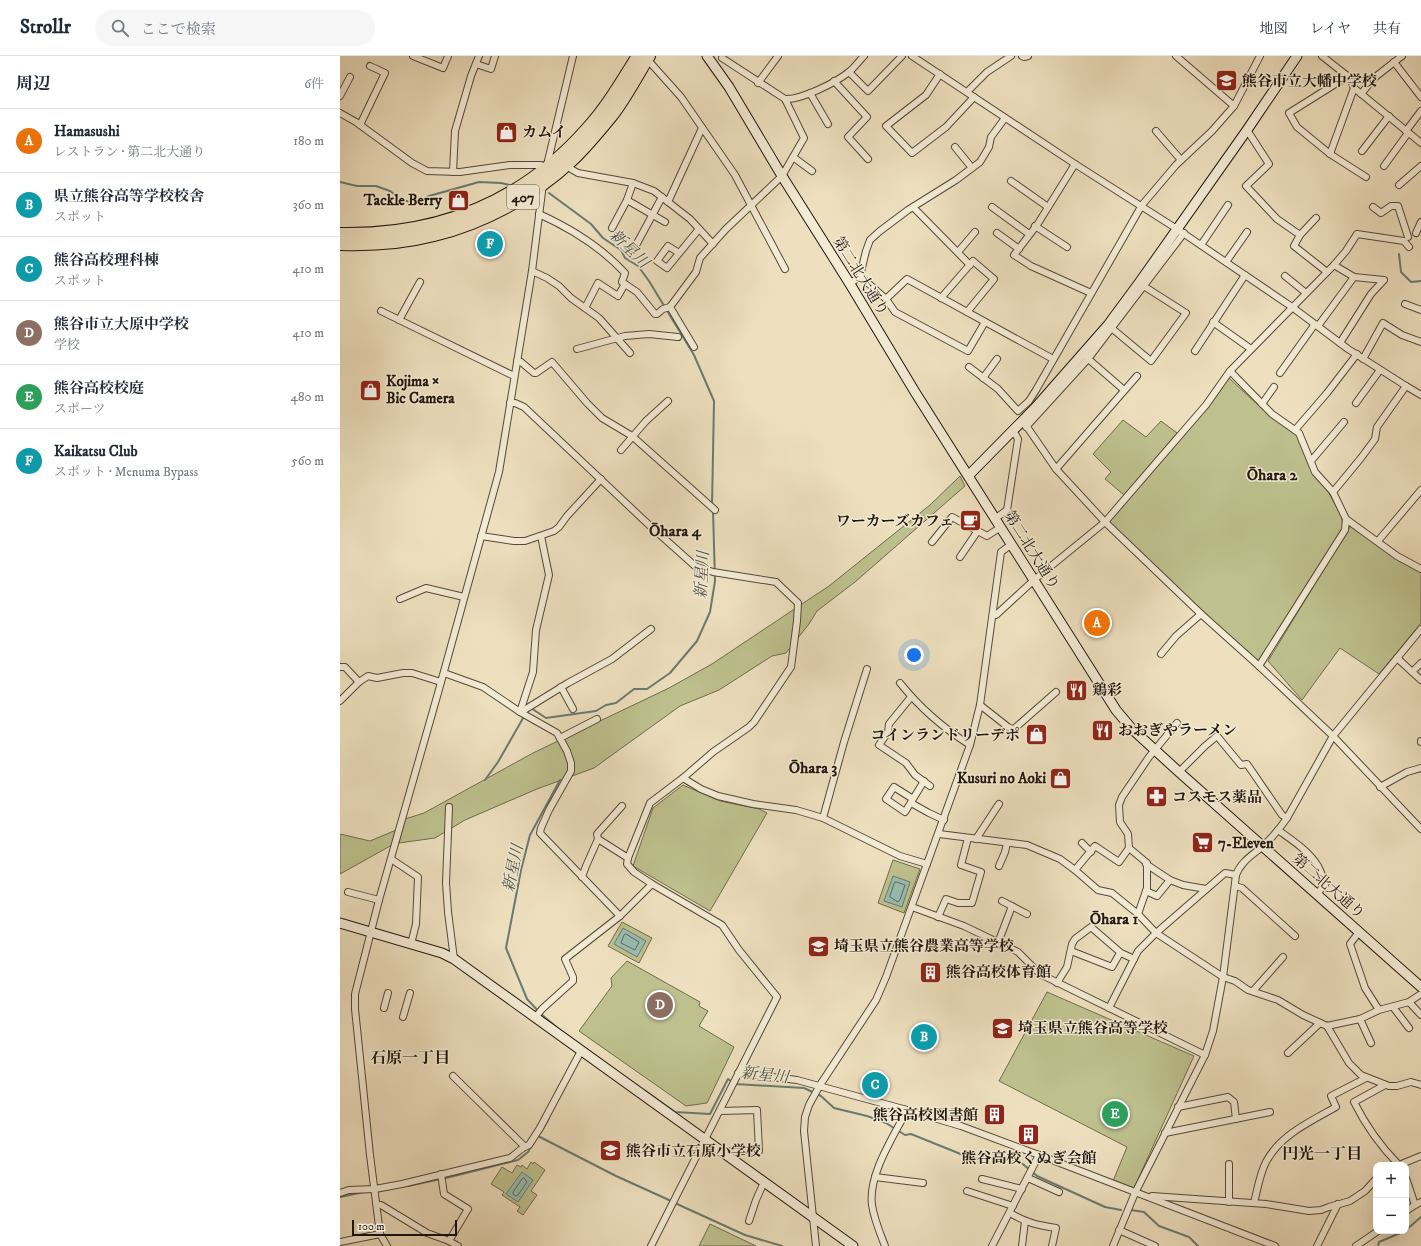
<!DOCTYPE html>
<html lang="ja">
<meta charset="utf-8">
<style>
:root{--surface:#fff;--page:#f6f6f7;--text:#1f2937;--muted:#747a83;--line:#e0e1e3;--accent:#d93025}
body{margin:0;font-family:"IM FELL DW Pica","Noto Serif JP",serif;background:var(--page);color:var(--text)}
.controls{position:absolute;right:12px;bottom:12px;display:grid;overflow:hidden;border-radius:8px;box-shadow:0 4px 16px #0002}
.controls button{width:36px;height:36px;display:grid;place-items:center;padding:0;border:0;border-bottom:1px solid var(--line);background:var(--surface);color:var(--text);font:20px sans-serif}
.scale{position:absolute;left:12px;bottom:10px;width:105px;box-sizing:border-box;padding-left:4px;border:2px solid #20170e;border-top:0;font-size:11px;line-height:14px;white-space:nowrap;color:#20170e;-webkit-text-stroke:3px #f4ebd5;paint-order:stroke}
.you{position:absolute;left:574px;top:599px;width:14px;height:14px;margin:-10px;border:3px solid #fff;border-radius:50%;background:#1a73e8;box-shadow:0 0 0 6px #1a73e833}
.badge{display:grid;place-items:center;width:26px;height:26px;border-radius:50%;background:var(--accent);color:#fff;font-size:13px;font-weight:700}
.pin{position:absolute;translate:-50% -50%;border:2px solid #fff;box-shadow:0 1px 4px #0006}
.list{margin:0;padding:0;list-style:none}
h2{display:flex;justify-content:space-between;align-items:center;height:52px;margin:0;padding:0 16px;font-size:17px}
h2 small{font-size:13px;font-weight:400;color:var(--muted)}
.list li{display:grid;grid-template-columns:26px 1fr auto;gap:12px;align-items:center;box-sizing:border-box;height:64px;padding:0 16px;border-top:1px solid var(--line)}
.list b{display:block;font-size:15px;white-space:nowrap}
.list p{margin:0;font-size:13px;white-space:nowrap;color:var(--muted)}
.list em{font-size:13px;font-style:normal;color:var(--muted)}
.icon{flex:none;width:22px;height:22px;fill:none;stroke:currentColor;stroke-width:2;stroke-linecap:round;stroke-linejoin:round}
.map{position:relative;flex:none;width:1081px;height:1190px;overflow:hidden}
header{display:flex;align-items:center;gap:24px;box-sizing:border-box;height:56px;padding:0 20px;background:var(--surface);border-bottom:1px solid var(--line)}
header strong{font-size:19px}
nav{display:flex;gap:22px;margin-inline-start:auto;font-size:14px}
.search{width:280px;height:36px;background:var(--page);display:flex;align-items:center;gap:10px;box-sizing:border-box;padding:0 14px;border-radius:22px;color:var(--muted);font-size:15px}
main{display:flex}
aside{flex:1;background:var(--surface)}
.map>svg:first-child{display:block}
</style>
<header>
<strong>Strollr</strong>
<div class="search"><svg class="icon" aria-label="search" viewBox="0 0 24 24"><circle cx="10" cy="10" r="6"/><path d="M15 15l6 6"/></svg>ここで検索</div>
<nav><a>地図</a><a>レイヤ</a><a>共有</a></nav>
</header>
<main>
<aside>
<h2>周辺<small>6件</small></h2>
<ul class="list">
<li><span class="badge" style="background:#e8710a">A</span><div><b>Hamasushi</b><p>レストラン · 第二北大通り</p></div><em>180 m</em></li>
<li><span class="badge" style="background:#0f9aa8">B</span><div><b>県立熊谷高等学校校舎</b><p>スポット</p></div><em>360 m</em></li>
<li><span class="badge" style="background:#0f9aa8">C</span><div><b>熊谷高校理科棟</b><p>スポット</p></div><em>410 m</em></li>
<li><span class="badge" style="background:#8d6e63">D</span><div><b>熊谷市立大原中学校</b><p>学校</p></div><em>410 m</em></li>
<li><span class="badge" style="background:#2e9e5b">E</span><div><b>熊谷高校校庭</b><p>スポーツ</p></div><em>480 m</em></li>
<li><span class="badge" style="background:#0f9aa8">F</span><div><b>Kaikatsu Club</b><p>スポット · Menuma Bypass</p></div><em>560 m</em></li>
</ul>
</aside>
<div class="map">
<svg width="1081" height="1190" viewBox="0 0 1081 1190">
<rect width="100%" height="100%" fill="#eee0bf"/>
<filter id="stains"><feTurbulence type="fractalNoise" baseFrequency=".005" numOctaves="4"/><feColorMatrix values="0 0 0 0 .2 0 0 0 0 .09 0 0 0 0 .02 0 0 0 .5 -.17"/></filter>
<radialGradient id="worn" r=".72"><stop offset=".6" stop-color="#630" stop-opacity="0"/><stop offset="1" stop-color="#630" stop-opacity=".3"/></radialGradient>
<g fill="#bec18e" stroke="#6f6c4e">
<path d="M889 322 932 362 957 378 974 419 989 437 1002 462 1003 473 919 608 769 466 875 342Z"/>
<path d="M783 364 806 381 821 365 837 377 784 439 765 423 771 416 753 398Z"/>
<path d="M620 420 625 430 515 526 477 555 469 568 446 597 432 600 379 634 340 650 254 712 197 733 125 764 95 782 59 787 65 763 84 757 193 697 329 632 372 608 489 530 590 449Z"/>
<path d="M1011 469 1062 506 1081 515V567L1039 618 1000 592 962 644 928 605Z"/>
<path d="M343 729 380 745 419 753 427 757 370 855 293 810 313 752Z"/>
<path d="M61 772 52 789 0 818V778L30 785Z"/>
<path d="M553 804 580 813 564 857 538 847Z"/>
<path d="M282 866 312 882 299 907 268 890Z"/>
<path d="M287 905 360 946 359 950 368 955 359 970 394 991 367 1047 346 1050 239 975 272 930 271 922Z"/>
<path d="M707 936 854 1000 794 1132 773 1125 787 1091 659 1025Z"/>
<path d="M191 1106 193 1108 194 1106 205 1114 191 1135 197 1139 183 1159 177 1155 180 1151 162 1139 164 1136 151 1128 162 1111 172 1117 177 1109 181 1111 182 1109 187 1113Z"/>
<path d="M370 1168 416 1190H359Z"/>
</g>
<g fill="#99bdb1" stroke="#697b70">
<path d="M553 820 570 826 562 851 544 845Z"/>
<path d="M283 872 306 885 297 901 274 888Z"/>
<path d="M182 1116 193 1124 178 1146 166 1138Z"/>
</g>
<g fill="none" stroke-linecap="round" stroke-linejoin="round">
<g stroke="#5c6a60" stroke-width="1">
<path d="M555 826H557L565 829 560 844 558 846 550 841Z"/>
<path d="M286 878 299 886 295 894 281 887 284 879Z"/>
<path d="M184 1122 187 1126 178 1139 176 1140 173 1138V1136L182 1123Z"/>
</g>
<g stroke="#697b70" stroke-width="2">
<path d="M0 126 17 130H36L50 135 62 144 75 147 89 140 139 126 161 127 170 129"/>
<path d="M209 137 251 168 263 182 281 194 285 202 298 210 309 225 354 299 374 345 372 450"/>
<path d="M1059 198 1061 216 1071 226 1081 225"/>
<path d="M145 724 158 706 186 657 191 652 206 662 256 655 266 649 276 647 294 633H307L330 617 357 585 370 556 375 525 373 454"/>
<path d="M220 724 190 779 181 814 166 892 187 943 201 958 220 974 282 1019"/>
<path d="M304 1034 335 1056 370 1058 388 1023 395 1028 464 1032 481 1040 494 1052 527 1060 546 1067 565 1079 571 1078 628 1101 678 1104 697 1120 765 1151 781 1154"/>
<path d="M201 1076 209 1062"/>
<path d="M198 1080 276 1120 329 1144"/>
<path d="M68 1130 110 1121 178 1104 188 1096 192 1089"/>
<path d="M0 1141 24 1136"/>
<path d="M337 1148 405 1179 442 1190"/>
<path d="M791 1154 804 1156 819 1170 849 1181 858 1190"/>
<path d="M1066 1174 1081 1161"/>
<path d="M1038 1190 1039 1186 1065 1175"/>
</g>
<defs>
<g id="street">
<path d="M73 0 103 12 108 0"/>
<path d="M572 0 735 108 837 173 952 251 1008 293 1066 330 1081 339"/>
<path d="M682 0 684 1 688 0"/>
<path d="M836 0 894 50"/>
<path d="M982 0 1010 22 1014 32 1081 87"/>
<path d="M382 2 445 43C461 44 495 27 509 16 514 12 519 5 524 0"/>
<path d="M307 3 341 41 395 119 445 213"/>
<path d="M1054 6 1081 41"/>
<path d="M136 8 151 13 155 0"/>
<path d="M509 16 528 35 562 0"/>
<path d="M600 18 586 39 546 70 572 97 606 71 634 41"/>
<path d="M1008 20 949 57 957 71 990 98 1026 121"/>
<path d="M494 25 527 61 508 81 528 103"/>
<path d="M418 27 438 0"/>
<path d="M627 36 647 16 671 0"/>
<path d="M470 37 488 68"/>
<path d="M1021 38 1034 22 1062 0"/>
<path d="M0 40 10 21"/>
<path d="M0 57 16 66 72 107 87 115 120 116 170 109H201L206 112"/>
<path d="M20 69 45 17 30 10"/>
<path d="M907 74 929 108 906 130 937 163 960 179"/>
<path d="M816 75 841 104"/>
<path d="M1066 75 1081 55"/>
<path d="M615 91 632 112"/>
<path d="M1022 95 1049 60"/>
<path d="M990 98 1014 32"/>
<path d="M453 101 472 115"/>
<path d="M735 108 697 169 674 199 691 210 751 237"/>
<path d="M207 109 233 0"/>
<path d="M227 109 231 113 238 117 293 127 314 135 350 163 373 188"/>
<path d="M1044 110 1068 77"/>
<path d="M113 116 115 75 131 20 139 0"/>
<path d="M671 125 708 151"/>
<path d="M1059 129 1081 110"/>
<path d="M287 144 325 166"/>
<path d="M328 146 362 72"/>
<path d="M573 151 630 209"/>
<path d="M652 151 689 178"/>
<path d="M1033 151 1041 157 1051 150H1058L1068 181"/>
<path d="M199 158C230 172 261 191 285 217L282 226 297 236 315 258H317L323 253 330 251"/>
<path d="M976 162 960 179 954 190 987 216"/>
<path d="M695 170 727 191"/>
<path d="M272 172 287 144 293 127"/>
<path d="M657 177 679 193"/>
<path d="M1076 177 1081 166"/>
<path d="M861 189 888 149"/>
<path d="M294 193 322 141"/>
<path d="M618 196 635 176"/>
<path d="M339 197 328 190 317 205 327 212 359 173"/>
<path d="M886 206 907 176"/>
<path d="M994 209 1014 221 1044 224 1031 238 1000 287"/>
<path d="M192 215 207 222 219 230 231 242 259 262 290 297"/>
<path d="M520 220 546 243 555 256 628 295 645 266"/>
<path d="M945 220 966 237"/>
<path d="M510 228 520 220 526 195 530 184 540 175 568 154 616 124 640 106 649 91 651 81 665 62"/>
<path d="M601 242 633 205 654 223 627 256"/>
<path d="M546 243 567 223 713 303"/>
<path d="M1065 248 1081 254"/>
<path d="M245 252 258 227 278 240 285 228"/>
<path d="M41 255 174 320"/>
<path d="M59 264 80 226"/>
<path d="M873 266 911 293"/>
<path d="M769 270 811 305 846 257 802 229"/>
<path d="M978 270 1014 221"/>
<path d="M354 291 330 251 356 216 360 202 386 173 442 120 464 82 445 43"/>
<path d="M237 293 285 280 309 278 338 281"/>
<path d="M855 295 905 219"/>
<path d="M746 301 784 334"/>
<path d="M1023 303 1043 267 1062 279 1081 286"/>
<path d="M177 305 181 306 194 317H196L212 306 247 347 262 362 292 380 375 454"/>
<path d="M629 311 658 333 678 355 689 345 696 334 802 149 836 109 872 75 894 50 920 0"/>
<path d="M890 315 932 358 959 377 975 416 993 436"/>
<path d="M940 317 975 268"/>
<path d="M643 322 657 303"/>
<path d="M170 347H175L184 351 308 468 355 510 373 516 436 526 458 547 457 565 451 611 414 666 409 671 373 696 343 722 310 747 288 802 287 808 294 816 312 828 382 869 399 894 437 941 311 1190"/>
<path d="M1016 347 1040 314"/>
<path d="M922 348 934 331"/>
<path d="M683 365 716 413 765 466 861 558 919 610 993 680 1081 773"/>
<path d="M686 371 748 303 844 177"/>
<path d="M955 374 987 337 1017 298"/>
<path d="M281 394 306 365 328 345"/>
<path d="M971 405 1004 366"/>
<path d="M716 413 797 320"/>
<path d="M656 462 667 454 678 383 673 374"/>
<path d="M1006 463 1057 500 1081 513"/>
<path d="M141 480 174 485H185L214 475 219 471 227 460 261 423"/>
<path d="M1038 485 1081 434"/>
<path d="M592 486 612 461 647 480 661 471"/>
<path d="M620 501 637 476"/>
<path d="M60 543 86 532 124 541"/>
<path d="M653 559H656L694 524 765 466 866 349 890 315 994 209 1006 195 1017 178 1064 185 1069 191"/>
<path d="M821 598 836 580 861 558"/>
<path d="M1057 602 1081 624"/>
<path d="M919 610 1005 474 1006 463 993 436 1021 402 1035 383 1037 371 1066 330"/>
<path d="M0 611H5L19 626"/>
<path d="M1072 616 1081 607"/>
<path d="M104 617 143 631 180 656 217 677 227 695 231 707V715L209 754 201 772 200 777 280 860"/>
<path d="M560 627C580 652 603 672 630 689"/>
<path d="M221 631 233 653"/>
<path d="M571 641 549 668 548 676 539 689 566 707 575 719 590 730"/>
<path d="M0 645 19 626 28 620 37 622 63 617H72L101 626"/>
<path d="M640 649 668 671 672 673 675 672 716 636"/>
<path d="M180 656 193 616 196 574 209 519 201 480"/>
<path d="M181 656 228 627 272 603 311 573"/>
<path d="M220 682 257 663"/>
<path d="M1081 685V686"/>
<path d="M839 716 865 690 877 680 901 709 907 708 942 759 947 762"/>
<path d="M343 722 361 733 378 740 413 748 456 754 483 762 560 800 587 808"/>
<path d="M1040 731 1067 716 1081 712"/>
<path d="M573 743 554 731 546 743 565 756 584 725"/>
<path d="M571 747 589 757 604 764"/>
<path d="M109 751 106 827 108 856 114 903"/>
<path d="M483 762 504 686 527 613"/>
<path d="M938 774C952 784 969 795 978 810 981 816 983 822 986 827L977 838"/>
<path d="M599 778 687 789 720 803 735 814 758 834 772 837 798 858 816 877 883 921 895 925 908 934 938 944 963 959 987 970 1020 963 1039 954 1069 946 1081 938"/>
<path d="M258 783 257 778 282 750"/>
<path d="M636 783 659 748"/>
<path d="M742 787 751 796"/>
<path d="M51 803 78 821 76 868 71 888"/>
<path d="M806 808 830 824 843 829 866 833"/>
<path d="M659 810 665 796 667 787"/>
<path d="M735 814 755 790 779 806 789 792"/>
<path d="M242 821 246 810 258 783 288 802"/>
<path d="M895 830 902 832 955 880"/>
<path d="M806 835 817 840 830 824"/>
<path d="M8 836 39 844"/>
<path d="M662 845 687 858"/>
<path d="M572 851 624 870 678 896 700 918 865 999"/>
<path d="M798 858 807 832V807L789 792 788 778 780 766 779 749 782 741 809 701 837 667"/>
<path d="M598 861 606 843 618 847H632L641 816 621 809 628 782"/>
<path d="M1019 876 1010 888 1025 932 1039 954"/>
<path d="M658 887 672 850"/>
<path d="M731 895 772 911 780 897"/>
<path d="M717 927 727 911 732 888 735 883 751 871 781 897 794 903"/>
<path d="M913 935 943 901"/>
<path d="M1069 946 1081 959"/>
<path d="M1053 951 1069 972"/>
<path d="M44 952 48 937"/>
<path d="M769 952 798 895 816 877 885 817 896 819"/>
<path d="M63 961 70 937"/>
<path d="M195 962 202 953 233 925V921L225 903 280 860 312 828"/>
<path d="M1020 963 1031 987"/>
<path d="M987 970 1009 1007 1021 1019 1049 1030H1057L1071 1026 1081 1029"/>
<path d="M948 997 980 967"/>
<path d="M398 1017 457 1024 567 1054 621 1070 699 1099 935 1190"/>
<path d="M113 1020 184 1090"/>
<path d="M1045 1029 1014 1046C1025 1068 1041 1091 1059 1109L1081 1100"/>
<path d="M838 1051 888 1041 894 1046 896 1063"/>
<path d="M380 1055 417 1054 419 1095H386L384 1098"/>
<path d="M825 1077 930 1056"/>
<path d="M101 1118 104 1138 128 1153 109 1185"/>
<path d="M535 1121 583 1127"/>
<path d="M688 1122 719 1136"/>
<path d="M1066 1122 1075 1149"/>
<path d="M642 1123 682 1133"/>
<path d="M627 1135 673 1150"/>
<path d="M0 1137 9 1134 35 1133 62 1128 170 1102C176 1098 182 1091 189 1089L200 1072 241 995"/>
<path d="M812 1140 926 1148 969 1155 981 1154 989 1151 1010 1145 1025 1135 1036 1123"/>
<path d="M889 1146V1108"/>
<path d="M914 1147C917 1135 920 1117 926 1106 940 1079 971 1065 996 1051L991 1040 1026 1022"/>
<path d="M37 1149H41L87 1177 109 1185 118 1190"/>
<path d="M1066 1155 1075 1149 1081 1146"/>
<path d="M670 1157C687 1167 697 1169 716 1172L712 1190"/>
<path d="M409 1165 416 1144 424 1126"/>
<path d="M779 1174 815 1190"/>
<path d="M0 1186 40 1178"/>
<path d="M47 1190 40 1178 30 1099 15 953V938L39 844 98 637 159 416 192 215 203 128"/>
<path d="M476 1190 464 1075 465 1061 469 1049 480 1029 536 944 546 921 630 689 640 649 661 496 672 488"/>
<path d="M545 1190C540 1177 534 1163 532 1149 528 1118 554 1080 567 1054"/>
<path d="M652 1190 699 1099"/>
<path d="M682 1190 685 1165"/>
<path d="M773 1190 795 1137 865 999 873 975 883 921 896 819C901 805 913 799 924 789 933 781 940 772 947 762L993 680 1081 573"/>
<path d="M977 1190 998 1148"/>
<path d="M1016 1190 1038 1175"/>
</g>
<g id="secondary">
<path d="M367 0 389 31 442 120 510 228 575 336 776 654 792 673 839 716 1081 931"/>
<path d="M629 419 696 351 768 269 799 227 907 74 957 0"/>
<path d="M0 867 102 897 114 903 513 1190"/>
</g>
<g id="highway">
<path d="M0 178C98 180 183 146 248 72 268 50 282 25 298 0"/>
<path d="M0 188C31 189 63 187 94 179 143 167 194 140 231 105 246 91 259 75 272 59 286 41 297 19 309 0"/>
</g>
</defs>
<use href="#street" stroke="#54493a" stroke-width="8"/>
<use href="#secondary" stroke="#20170e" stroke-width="11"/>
<use href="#highway" stroke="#20170e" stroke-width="14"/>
<use href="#street" stroke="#f4ebd5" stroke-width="6"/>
<use href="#secondary" stroke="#f4ebd5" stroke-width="9"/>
<use href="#highway" stroke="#eee0bf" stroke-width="12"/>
</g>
<defs>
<symbol id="school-square" viewBox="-11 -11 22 22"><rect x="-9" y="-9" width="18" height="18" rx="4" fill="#8f2418" stroke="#f4ebd5"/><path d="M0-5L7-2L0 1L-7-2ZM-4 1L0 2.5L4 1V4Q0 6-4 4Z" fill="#fff"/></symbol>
<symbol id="shop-square" viewBox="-11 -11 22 22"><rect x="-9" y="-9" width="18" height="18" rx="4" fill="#8f2418" stroke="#f4ebd5"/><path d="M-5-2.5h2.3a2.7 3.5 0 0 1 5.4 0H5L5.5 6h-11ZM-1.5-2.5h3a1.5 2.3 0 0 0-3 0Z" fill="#fff"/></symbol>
<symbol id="cafe-square" viewBox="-11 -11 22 22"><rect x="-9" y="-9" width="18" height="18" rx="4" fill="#8f2418" stroke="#f4ebd5"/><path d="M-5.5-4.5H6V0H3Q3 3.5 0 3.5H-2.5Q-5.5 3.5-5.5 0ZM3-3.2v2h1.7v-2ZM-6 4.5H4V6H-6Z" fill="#fff"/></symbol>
<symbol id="restaurant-square" viewBox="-11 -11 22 22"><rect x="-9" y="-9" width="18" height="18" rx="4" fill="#8f2418" stroke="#f4ebd5"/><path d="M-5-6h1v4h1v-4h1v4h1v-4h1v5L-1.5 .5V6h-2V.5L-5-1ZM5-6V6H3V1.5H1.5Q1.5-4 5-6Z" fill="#fff"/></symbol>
<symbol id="pharmacy-square" viewBox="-11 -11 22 22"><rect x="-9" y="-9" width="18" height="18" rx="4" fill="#8f2418" stroke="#f4ebd5"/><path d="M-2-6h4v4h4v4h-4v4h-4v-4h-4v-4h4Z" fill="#fff"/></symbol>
<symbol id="supermarket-square" viewBox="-11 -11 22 22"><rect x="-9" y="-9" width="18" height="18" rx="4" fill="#8f2418" stroke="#f4ebd5"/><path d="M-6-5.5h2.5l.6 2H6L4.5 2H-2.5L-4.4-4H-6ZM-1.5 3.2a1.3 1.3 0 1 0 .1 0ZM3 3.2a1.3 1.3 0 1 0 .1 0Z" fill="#fff"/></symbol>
<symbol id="building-square" viewBox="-11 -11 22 22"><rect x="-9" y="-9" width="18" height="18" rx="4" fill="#8f2418" stroke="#f4ebd5"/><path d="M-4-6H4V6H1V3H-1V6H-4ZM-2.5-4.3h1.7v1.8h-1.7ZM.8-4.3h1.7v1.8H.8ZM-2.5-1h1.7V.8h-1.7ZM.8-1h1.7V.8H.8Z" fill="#fff"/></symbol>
</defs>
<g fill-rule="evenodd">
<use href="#school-square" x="874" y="12" width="25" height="25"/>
<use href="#shop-square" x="154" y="64" width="25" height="25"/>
<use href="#shop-square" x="106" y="132" width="25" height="25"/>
<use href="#shop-square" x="18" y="322" width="25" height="25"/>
<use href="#cafe-square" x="618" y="452" width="25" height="25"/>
<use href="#restaurant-square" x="724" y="622" width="25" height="25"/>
<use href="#restaurant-square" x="750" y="662" width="25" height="25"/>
<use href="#shop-square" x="684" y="666" width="25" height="25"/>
<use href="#shop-square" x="708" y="710" width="25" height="25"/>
<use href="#pharmacy-square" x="804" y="728" width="25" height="25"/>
<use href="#supermarket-square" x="850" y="774" width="25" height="25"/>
<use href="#school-square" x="466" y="878" width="25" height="25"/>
<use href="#building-square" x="578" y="904" width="25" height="25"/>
<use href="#school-square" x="650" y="960" width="25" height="25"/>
<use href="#building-square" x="642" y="1046" width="25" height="25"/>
<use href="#building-square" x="676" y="1066" width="25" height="25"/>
<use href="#school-square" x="258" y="1082" width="25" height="25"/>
</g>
<g text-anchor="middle" stroke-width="3" stroke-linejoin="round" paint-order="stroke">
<rect fill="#f4ebd5" stroke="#60574a" stroke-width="1" x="167" y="129" width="32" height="24" rx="3"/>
<g font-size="14" font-weight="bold" fill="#20170e">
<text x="183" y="146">407</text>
</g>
<g font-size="15" font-weight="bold" fill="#20170e" stroke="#f4ebd5" text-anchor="start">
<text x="902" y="30">熊谷市立大幡中学校</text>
<text x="182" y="81">カムイ</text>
<text x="102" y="149" text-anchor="end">Tackle Berry</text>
<text x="46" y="330">Kojima ×<tspan x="46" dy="17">Bic Camera</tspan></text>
<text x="614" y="470" text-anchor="end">ワーカーズカフェ</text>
<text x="752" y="639">鶏彩</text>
<text x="778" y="679">おおぎやラーメン</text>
<text x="680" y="684" text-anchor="end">コインランドリーデポ</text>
<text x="706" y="727" text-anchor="end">Kusuri no Aoki</text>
<text x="832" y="746">コスモス薬品</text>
<text x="878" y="792">7-Eleven</text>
<text x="494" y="895">埼玉県立熊谷農業高等学校</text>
<text x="606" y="921">熊谷高校体育館</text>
<text x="678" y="977">埼玉県立熊谷高等学校</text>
<text x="638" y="1064" text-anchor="end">熊谷高校図書館</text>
<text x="286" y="1100">熊谷市立石原小学校</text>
<text x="689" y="1107" text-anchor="middle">熊谷高校くぬぎ会館</text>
</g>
<g font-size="15" fill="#20170e" stroke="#f4ebd5">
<text transform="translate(521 220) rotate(58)" y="5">第二北大通り</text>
<text transform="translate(692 494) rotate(58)" y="5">第二北大通り</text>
<text transform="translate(989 830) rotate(41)" y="5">第二北大通り</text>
</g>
<g font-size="16" font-style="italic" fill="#4a5147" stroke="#f4ebd5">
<text transform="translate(290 192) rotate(44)" y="6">新星川</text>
<text transform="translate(361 519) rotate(-87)" y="6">新星川</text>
<text transform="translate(172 812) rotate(-78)" y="6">新星川</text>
<text transform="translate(425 1018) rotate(6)" y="6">新星川</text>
</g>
<g font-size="16" font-weight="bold" fill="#20170e" stroke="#f4ebd5">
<text x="932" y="424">Ōhara 2</text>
<text x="335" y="480">Ōhara 4</text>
<text x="473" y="717">Ōhara 3</text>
<text x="774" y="868">Ōhara 1</text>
<text x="70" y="1007">石原一丁目</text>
<text x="982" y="1103">円光一丁目</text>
</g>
</g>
<rect width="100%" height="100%" filter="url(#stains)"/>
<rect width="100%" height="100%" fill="url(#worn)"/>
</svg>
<div class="controls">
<button>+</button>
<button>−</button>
</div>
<div class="scale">100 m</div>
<div class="you"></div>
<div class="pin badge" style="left:757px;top:567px;background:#e8710a">A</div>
<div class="pin badge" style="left:584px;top:981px;background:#0f9aa8">B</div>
<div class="pin badge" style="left:535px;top:1029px;background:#0f9aa8">C</div>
<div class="pin badge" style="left:320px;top:949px;background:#8d6e63">D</div>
<div class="pin badge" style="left:775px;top:1058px;background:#2e9e5b">E</div>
<div class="pin badge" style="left:150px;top:188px;background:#0f9aa8">F</div>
</div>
</main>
